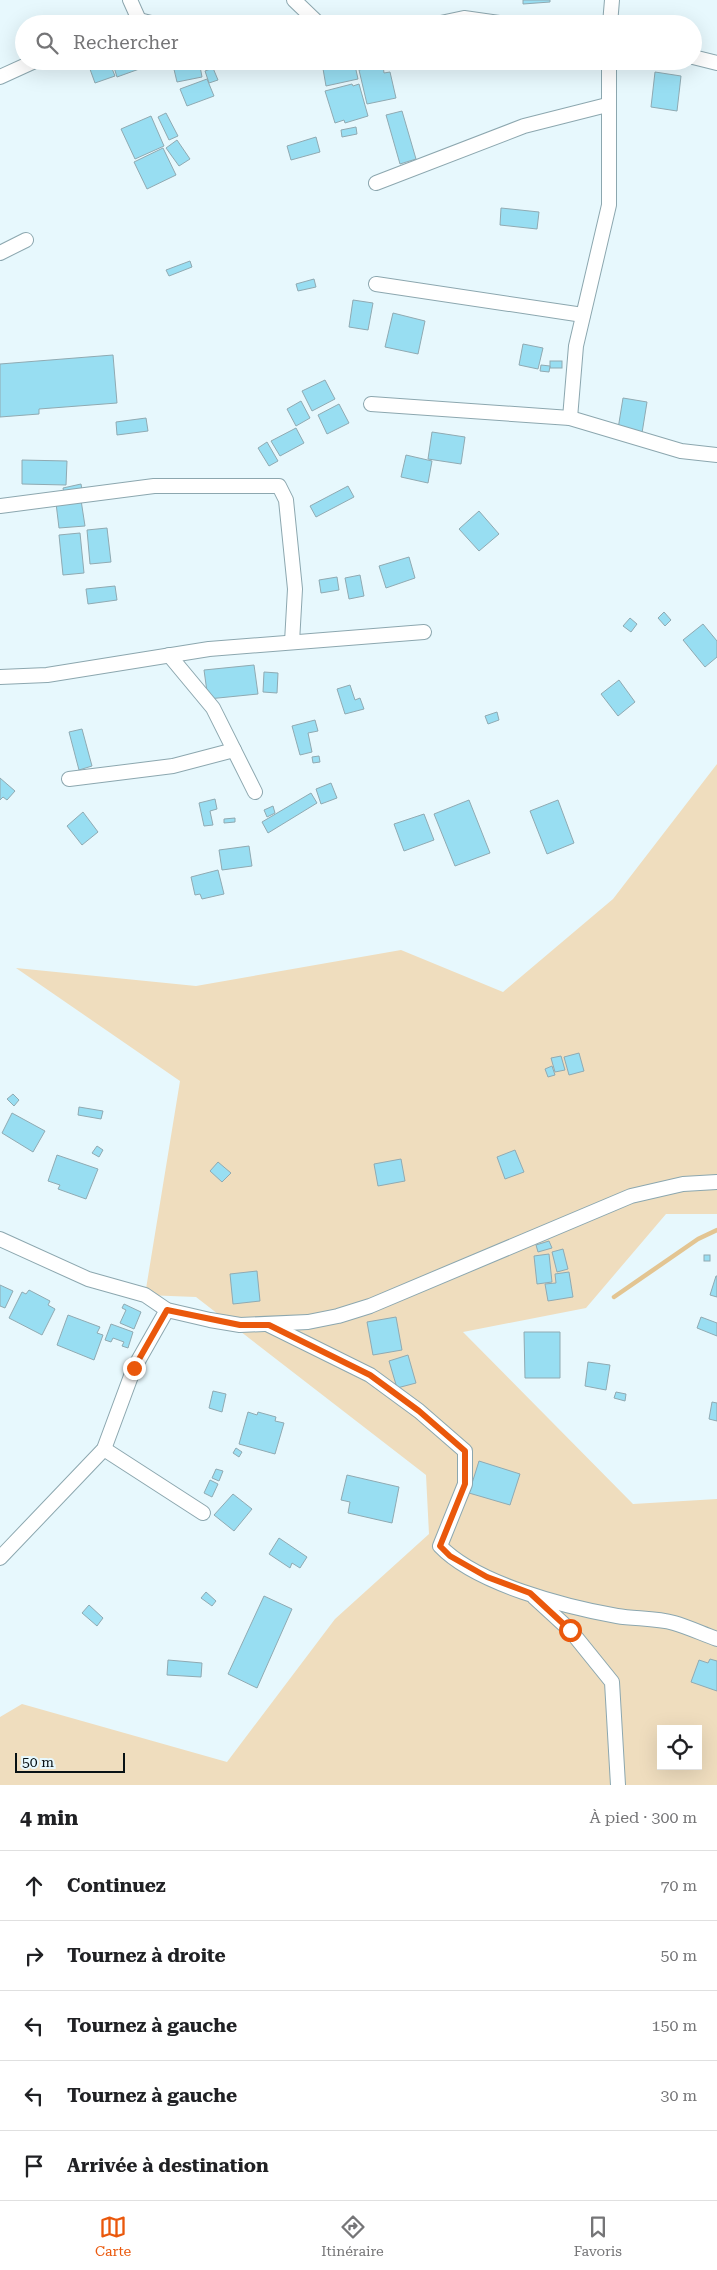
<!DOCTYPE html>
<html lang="fr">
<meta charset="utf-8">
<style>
:root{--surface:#fff;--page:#f2f2f2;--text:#202124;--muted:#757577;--line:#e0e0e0;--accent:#ea580c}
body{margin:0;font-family:"Roboto Serif",serif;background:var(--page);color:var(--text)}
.controls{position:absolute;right:15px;bottom:15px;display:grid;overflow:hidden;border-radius:0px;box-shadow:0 5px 20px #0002}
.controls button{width:45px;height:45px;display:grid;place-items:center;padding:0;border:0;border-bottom:1px solid var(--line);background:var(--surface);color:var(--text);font:25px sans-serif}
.scale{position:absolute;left:15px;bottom:12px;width:110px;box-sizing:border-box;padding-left:5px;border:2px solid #081114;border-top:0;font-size:14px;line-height:18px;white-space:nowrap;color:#081114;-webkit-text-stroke:4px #e7f8fd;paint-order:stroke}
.stop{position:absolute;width:15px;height:15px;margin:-11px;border:4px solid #ea580c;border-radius:50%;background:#fff}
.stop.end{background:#ea580c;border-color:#fff;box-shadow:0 1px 5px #0008}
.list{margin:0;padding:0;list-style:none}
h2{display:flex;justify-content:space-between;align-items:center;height:65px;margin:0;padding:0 20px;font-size:21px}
h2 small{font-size:16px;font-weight:400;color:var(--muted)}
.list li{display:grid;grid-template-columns:32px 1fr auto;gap:15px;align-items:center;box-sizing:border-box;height:70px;padding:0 20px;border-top:1px solid var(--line)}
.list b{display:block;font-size:19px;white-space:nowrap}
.list em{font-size:16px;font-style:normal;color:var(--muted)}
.icon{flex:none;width:28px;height:28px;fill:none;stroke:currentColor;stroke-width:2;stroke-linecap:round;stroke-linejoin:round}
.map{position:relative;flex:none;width:717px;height:1785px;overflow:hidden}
.search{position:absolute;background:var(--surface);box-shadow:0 5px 20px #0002;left:15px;right:15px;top:15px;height:55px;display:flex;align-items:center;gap:12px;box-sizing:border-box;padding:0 18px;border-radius:28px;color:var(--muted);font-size:19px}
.sheet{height:415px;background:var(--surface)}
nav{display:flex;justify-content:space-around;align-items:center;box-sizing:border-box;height:70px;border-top:1px solid var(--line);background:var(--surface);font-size:14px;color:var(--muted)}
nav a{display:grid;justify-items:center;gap:2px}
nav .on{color:var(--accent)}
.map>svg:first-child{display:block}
</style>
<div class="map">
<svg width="717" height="1785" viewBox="0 0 717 1785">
<rect width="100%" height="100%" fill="#e7f8fd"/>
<path fill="#efddbe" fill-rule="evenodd" d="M717 764V1214H666L586 1308 463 1332 633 1504 717 1499V1785H0V1717L22 1704 227 1762 335 1619 429 1534 426 1475 196 1297 145 1295 180 1081 16 968 196 986 401 950 503 992 613 899ZM661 1729H698V1766H661Z"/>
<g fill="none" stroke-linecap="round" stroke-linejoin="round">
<path stroke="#e3c592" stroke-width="4.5" d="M614 1297 698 1239 717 1230"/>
</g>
<g fill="#98def2" stroke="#90aab2">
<path d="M523 0H550V2L523 4Z"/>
<path d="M87 61H109L115 76 95 83Z"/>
<path d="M112 61H139L142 68 117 77Z"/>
<path d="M172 61H199L202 77 177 82Z"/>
<path d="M328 61H354L358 79 326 86 322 63Z"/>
<path d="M383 65 384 73 390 72 396 98 367 104 359 70Z"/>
<path d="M213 68 218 80 209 83 205 71Z"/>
<path d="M655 72 681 76 677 111 651 107Z"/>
<path d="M207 79 214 96 187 106 180 89Z"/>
<path d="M352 84 353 86 359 84 368 116 345 123 344 120 335 123 325 91Z"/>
<path d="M402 111 416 159 400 164 386 115Z"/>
<path d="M166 113 178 136 169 140 158 117Z"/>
<path d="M151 116 164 146 135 159 121 129Z"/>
<path d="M356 127 357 134 342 137 341 130Z"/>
<path d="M316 137 320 152 291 160 287 146Z"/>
<path d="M177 140 190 159 179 166 166 148Z"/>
<path d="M163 148 176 175 147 189 134 162Z"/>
<path d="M501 208 539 212 537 229 500 225Z"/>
<path d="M190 261 192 267 169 276 166 270Z"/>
<path d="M314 279 316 287 298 291 296 284Z"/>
<path d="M353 300 373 303 368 330 349 327Z"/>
<path d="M393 313 425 321 418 354 385 347Z"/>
<path d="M523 344 543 348 538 369 519 365Z"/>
<path d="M113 355 117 403 39 409V414L0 417V364Z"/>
<rect x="550" y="361" width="12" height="7"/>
<path d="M541 365 550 366 549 372 540 371Z"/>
<path d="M325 380 335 399 312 411 302 391Z"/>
<path d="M623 398 647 402 642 433 618 429Z"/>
<path d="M301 401 310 418 296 426 287 409Z"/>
<path d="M339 404 349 423 327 434 318 415Z"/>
<path d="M146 418 148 431 117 435 116 422Z"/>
<path d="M296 428 304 443 280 456 271 441Z"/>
<path d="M432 432 465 437 461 464 428 459Z"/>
<path d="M267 442 278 461 269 466 258 448Z"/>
<path d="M406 455 432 461 428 483 401 477Z"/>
<path d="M22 460 67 461 66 485 22 484Z"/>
<path d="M81 484 82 490 64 493 63 488Z"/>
<path d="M348 486 354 497 316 517 310 506Z"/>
<path d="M81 500 85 526 59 528 56 503Z"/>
<path d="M479 511 499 534 479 551 459 529Z"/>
<path d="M107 528 111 562 90 564 87 530Z"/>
<path d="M80 533 84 573 63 575 59 535Z"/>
<path d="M409 557 415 578 386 588 379 566Z"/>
<path d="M360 575 364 596 349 599 345 578Z"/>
<path d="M337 577 339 590 321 593 319 580Z"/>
<path d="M115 586 117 600 88 604 86 589Z"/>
<path d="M664 612 671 620 665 626 658 618Z"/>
<path d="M630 618 637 624 631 632 623 626Z"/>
<path d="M703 624 717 641V657L705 667 683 640Z"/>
<path d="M254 665 258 694 208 699 204 670Z"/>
<path d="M264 672 278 673 277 693 263 692Z"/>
<path d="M619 680 635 702 618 716 601 694Z"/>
<path d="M350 685 355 700 360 698 364 709 345 714 337 689Z"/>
<path d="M497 712 499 720 488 724 485 716Z"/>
<path d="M315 720 318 731 308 733 312 752 300 755 292 726Z"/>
<path d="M82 729 92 766 79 770 69 732Z"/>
<path d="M319 756 320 762 313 763 312 757Z"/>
<path d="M0 778 15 791 7 800 3 797 0 800Z"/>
<path d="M331 783 337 798 321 804 316 789Z"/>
<path d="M311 793 317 803 268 833 262 822Z"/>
<path d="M215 799 217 809 210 811 213 825 204 826 199 803Z"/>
<path d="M469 800 490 853 455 866 434 814Z"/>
<path d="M558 800 574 843 547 854 530 811Z"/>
<path d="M273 806 275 813 267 817 264 810Z"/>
<path d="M83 812 98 832 82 845 67 826Z"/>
<path d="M424 814 434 840 404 851 394 824Z"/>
<path d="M235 818V822L224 823V819Z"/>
<path d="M249 846 252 866 222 870 219 850Z"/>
<path d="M218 870 224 894 202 899 200 894 195 895 191 877Z"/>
<path d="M579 1053 584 1071 569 1075 564 1057Z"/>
<path d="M561 1056 565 1070 555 1072 551 1058Z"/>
<path d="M552 1066 555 1075 548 1077 545 1069Z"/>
<path d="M13 1094 19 1100 14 1106 7 1099Z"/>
<path d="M79 1107 103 1111 101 1119 78 1115Z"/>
<path d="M12 1113 45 1131 33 1152 2 1133Z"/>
<path d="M97 1146 103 1150 99 1157 92 1153Z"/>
<path d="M515 1150 524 1172 505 1179 497 1157Z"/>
<path d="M57 1155 98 1169 86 1199 58 1189 60 1185 48 1181Z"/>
<path d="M401 1159 405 1181 378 1186 374 1164Z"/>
<path d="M218 1162 231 1173 222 1182 210 1171Z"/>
<path d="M549 1241 552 1248 538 1252 536 1245Z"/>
<path d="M563 1249 568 1269 557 1272 552 1252Z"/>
<path d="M549 1254 552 1282 537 1284 534 1256Z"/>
<rect x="704" y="1255" width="6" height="6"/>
<path d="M257 1271 260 1301 233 1304 230 1274Z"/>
<path d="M569 1272 573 1297 548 1301 545 1284 556 1283 555 1274Z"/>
<path d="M716 1276H717V1297L710 1295Z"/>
<path d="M0 1285 13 1291 5 1308 0 1306Z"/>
<path d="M29 1290 50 1301 48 1305 55 1309 42 1335 9 1318 22 1292 26 1294Z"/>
<path d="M124 1304 141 1312 134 1329 120 1323 126 1310 122 1308Z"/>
<path d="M68 1315 100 1327 97 1333 103 1335 94 1360 57 1345Z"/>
<path d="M396 1317 402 1350 373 1355 367 1322Z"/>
<path d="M701 1317 717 1323V1336L697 1328Z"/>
<path d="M111 1324 133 1332 128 1348 122 1346 124 1342 113 1338 111 1342 105 1340Z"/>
<path d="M524 1332H560V1378H525Z"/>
<path d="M408 1355 416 1383 397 1388 389 1361Z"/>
<path d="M588 1362 610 1365 606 1390 585 1386Z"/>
<path d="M213 1391 226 1394 222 1412 209 1408Z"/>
<path d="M616 1392 626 1394 625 1401 614 1398Z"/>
<path d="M712 1402 717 1403V1421L709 1419Z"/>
<path d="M248 1412 257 1415 258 1412 276 1417 275 1421 284 1423 275 1454 239 1444Z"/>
<path d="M236 1448 242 1452 239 1457 233 1453Z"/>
<path d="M479 1461 520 1474 510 1505 469 1493Z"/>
<path d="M216 1469 223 1471 219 1481 212 1478Z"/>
<path d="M347 1475 399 1487 392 1523 348 1513 350 1502 341 1500Z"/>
<path d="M210 1480 218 1484 212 1497 204 1493Z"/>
<path d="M233 1494 252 1509 234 1531 214 1515Z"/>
<path d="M279 1538 307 1557 300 1568 292 1563 290 1568 269 1554Z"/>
<path d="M206 1592 216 1601 212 1606 201 1598Z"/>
<path d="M264 1596 292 1609 257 1688 228 1674Z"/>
<path d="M89 1605 103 1618 97 1626 82 1613Z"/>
<path d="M710 1659 717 1661V1691L691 1682 699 1660 708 1663Z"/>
<path d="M168 1660 202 1663 201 1677 167 1675Z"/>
</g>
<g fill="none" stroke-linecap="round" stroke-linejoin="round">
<defs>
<g id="minor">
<path d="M130 0 139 20"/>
<path d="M294 0 319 24"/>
<path d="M125 24 139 20 155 24"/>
<path d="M436 24 464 18 506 24"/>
<path d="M610 24 612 0"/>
<path d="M693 57 717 63"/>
<path d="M0 77 35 61"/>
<path d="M376 183 524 126 607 105"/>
<path d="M0 253 26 240"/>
<path d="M376 284 583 315"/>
<path d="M371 404 570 418 681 451 717 455"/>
<path d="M570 418 576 346 609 205V61"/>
<path d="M0 506 154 486H279L286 500 295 589 292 642"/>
<path d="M169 655 213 708 255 792"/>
<path d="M0 677 47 675 209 649 424 632"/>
<path d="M69 779 173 766 234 750"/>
<path d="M0 1239 88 1279 145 1295 167 1310 210 1320 240 1325 308 1322 338 1316 370 1306 631 1196 683 1184 717 1182"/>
<path d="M269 1325 370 1375 419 1411 465 1451V1484L440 1546C476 1584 566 1607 617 1616 635 1619 656 1618 674 1623 688 1627 703 1634 717 1639"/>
<path d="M104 1449 203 1513"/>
<path d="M0 1558 104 1449 134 1368 167 1310"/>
<path d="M534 1597 570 1630 612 1682 618 1785"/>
</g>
</defs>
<use href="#minor" stroke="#8ca7af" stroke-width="16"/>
<use href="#minor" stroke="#fff" stroke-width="14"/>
</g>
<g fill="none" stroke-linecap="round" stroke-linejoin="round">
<path stroke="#ea580c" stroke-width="6" d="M134 1368 167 1310 240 1325H269L370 1375 419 1411 465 1451V1484L440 1546 450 1556 487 1577 530 1593 570 1630"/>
</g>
</svg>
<div class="controls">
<button><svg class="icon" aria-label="locate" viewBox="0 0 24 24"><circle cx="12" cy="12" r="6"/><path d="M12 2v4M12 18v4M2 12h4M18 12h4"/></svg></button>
</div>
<div class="scale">50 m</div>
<div class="stop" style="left:570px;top:1630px"></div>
<div class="stop end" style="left:134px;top:1368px"></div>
<div class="search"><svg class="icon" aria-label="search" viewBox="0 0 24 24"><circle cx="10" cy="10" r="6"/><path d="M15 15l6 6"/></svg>Rechercher</div>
</div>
<section class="sheet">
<h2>4 min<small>À pied · 300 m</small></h2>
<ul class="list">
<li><svg class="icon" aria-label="ahead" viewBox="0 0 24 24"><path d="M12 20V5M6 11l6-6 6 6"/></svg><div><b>Continuez</b></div><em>70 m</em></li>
<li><svg class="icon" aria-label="right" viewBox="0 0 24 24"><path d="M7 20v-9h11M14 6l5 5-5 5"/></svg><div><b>Tournez à droite</b></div><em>50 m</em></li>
<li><svg class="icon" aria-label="left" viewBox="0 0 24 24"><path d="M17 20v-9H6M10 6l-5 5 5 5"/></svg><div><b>Tournez à gauche</b></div><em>150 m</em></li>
<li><svg class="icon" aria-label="left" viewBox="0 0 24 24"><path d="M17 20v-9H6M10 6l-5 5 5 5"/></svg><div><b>Tournez à gauche</b></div><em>30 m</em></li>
<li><svg class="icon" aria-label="arrive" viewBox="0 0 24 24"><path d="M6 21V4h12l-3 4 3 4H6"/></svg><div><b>Arrivée à destination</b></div></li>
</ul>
</section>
<nav>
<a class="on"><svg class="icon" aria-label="map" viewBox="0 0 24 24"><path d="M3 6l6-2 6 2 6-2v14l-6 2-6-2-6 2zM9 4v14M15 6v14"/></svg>Carte</a>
<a><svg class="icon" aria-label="directions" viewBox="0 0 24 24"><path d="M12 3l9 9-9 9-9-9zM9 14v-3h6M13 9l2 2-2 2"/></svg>Itinéraire</a>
<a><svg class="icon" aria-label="saved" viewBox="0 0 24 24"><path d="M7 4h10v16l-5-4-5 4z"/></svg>Favoris</a>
</nav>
